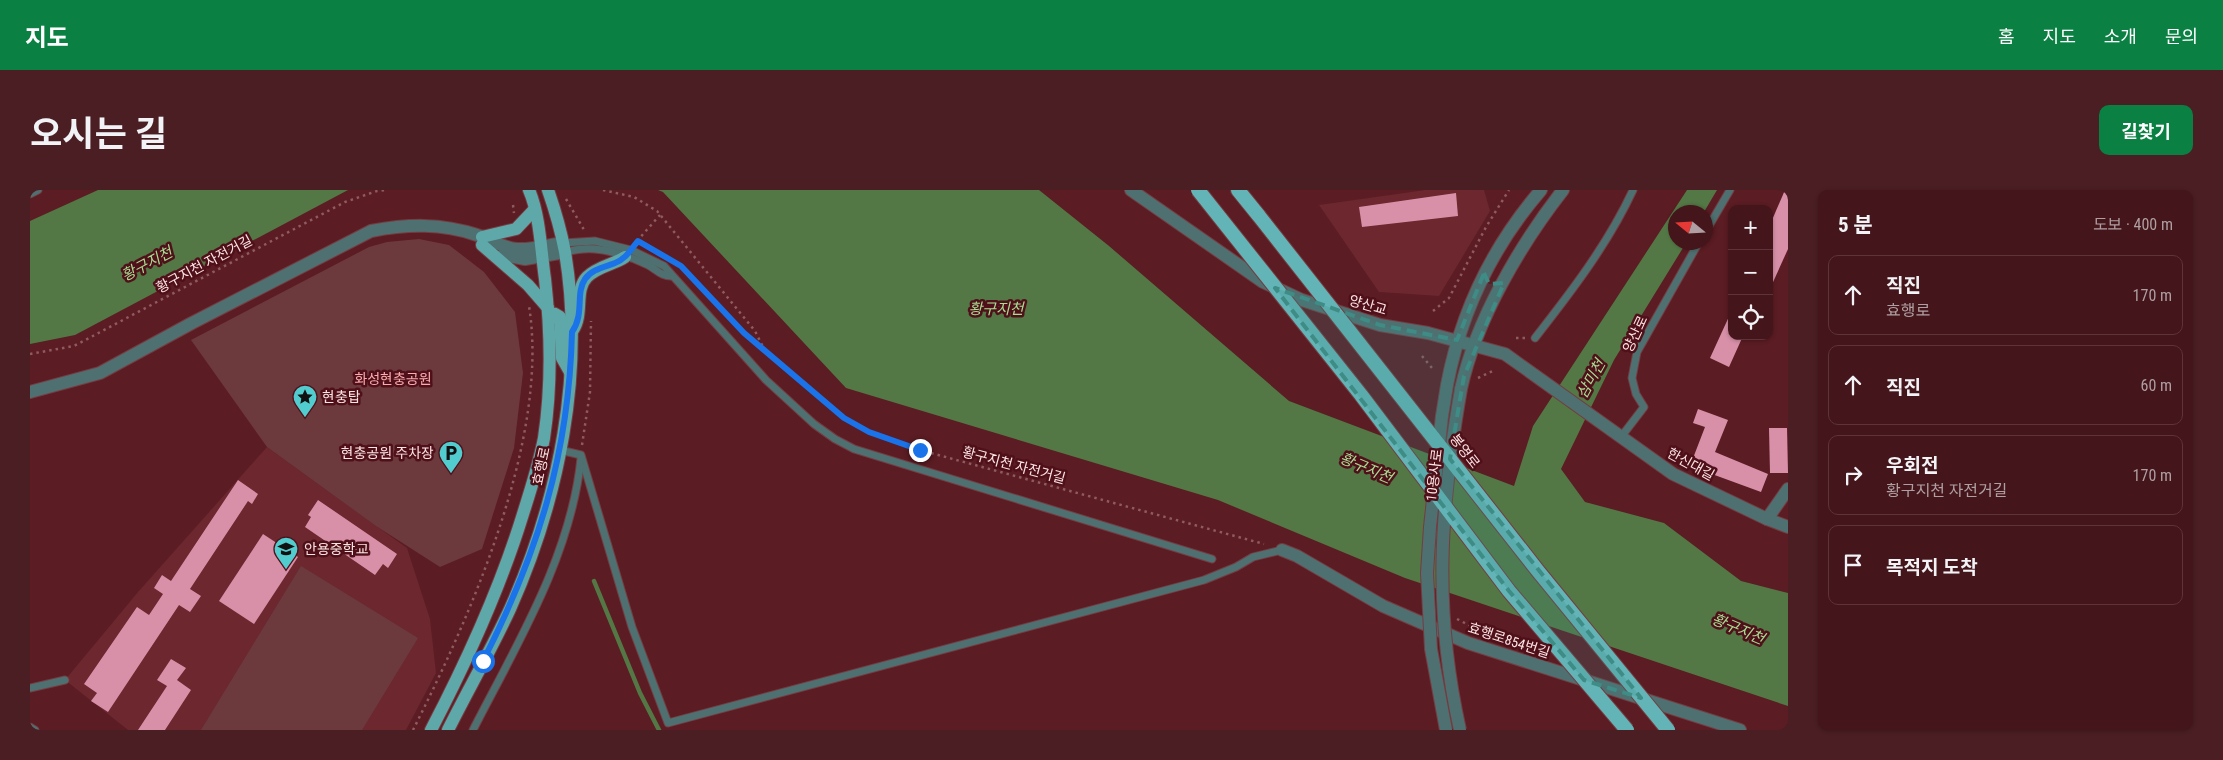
<!DOCTYPE html>
<html lang="ko">
<meta charset="utf-8">
<style>
:root{--surface:#44151a;--page:#4b1e23;--text:#f1f3f6;--muted:#af9fa2;--line:#5c3439;--accent:#0b8043}
body{margin:0;font-family:"Roboto Condensed","Noto Sans KR",sans-serif;background:var(--page);color:var(--text)}
.controls{position:absolute;right:15px;top:15px;display:grid;overflow:hidden;border-radius:10px;box-shadow:0 1px 4px #0004}
.controls button{width:45px;height:45px;display:grid;place-items:center;padding:0;border:0;border-bottom:1px solid var(--line);background:var(--surface);color:var(--text);font:25px sans-serif}
.compass{position:absolute;left:1638px;top:15px;width:45px;height:45px;border-radius:50%;background:var(--surface);box-shadow:0 1px 4px #0004;rotate:288deg}
.stop{position:absolute;width:15px;height:15px;margin:-11px;border:4px solid #1a73e8;border-radius:50%;background:#fff}
.stop.end{background:#1a73e8;border-color:#fff;box-shadow:0 1px 5px #0008}
.list{margin:0;padding:0;list-style:none}
h2{display:flex;justify-content:space-between;align-items:center;height:65px;margin:0;padding:0 20px;font-size:21px}
h2 small{font-size:16px;font-weight:400;color:var(--muted)}
.list li{display:grid;grid-template-columns:32px 1fr auto;gap:15px;align-items:center;box-sizing:border-box;height:80px;margin:0 10px 10px;padding:0 10px;border:1px solid var(--line);border-radius:10px}
.list b{display:block;font-size:19px;white-space:nowrap}
.list p{margin:0;font-size:16px;white-space:nowrap;color:var(--muted)}
.list em{font-size:16px;font-style:normal;color:var(--muted)}
.icon{flex:none;width:28px;height:28px;fill:none;stroke:currentColor;stroke-width:2;stroke-linecap:round;stroke-linejoin:round}
.map{position:relative;flex:none;width:1758px;height:540px;overflow:hidden;border-radius:10px}
header{display:flex;align-items:center;gap:30px;box-sizing:border-box;height:70px;padding:0 25px;background:var(--accent);color:#fff}
header strong{font-size:24px}
nav{display:flex;gap:28px;margin-inline-start:auto;font-size:18px}
.intro{display:flex;align-items:center;justify-content:space-between;box-sizing:border-box;height:120px;padding:0 30px}
h1{margin:0;font-size:35px}
.button{padding:12px 22px;border-radius:10px;background:var(--accent);color:#fff;font-size:18px;font-weight:700}
main{display:flex;gap:30px;padding:0 30px}
aside{flex:1;background:var(--surface);border-radius:10px;box-shadow:0 1px 4px #0004}
.map>svg:first-child{display:block}
</style>
<header>
<strong>지도</strong>
<nav><a>홈</a><a>지도</a><a>소개</a><a>문의</a></nav>
</header>
<div class="intro"><h1>오시는 길</h1><a class="button">길찾기</a></div>
<main>
<div class="map">
<svg width="1758" height="540" viewBox="0 0 1758 540">
<rect width="100%" height="100%" fill="#5b1c23"/>
<g fill="#6c272f">
<path d="M1395 0H1454L1460 21 1409 106 1349 102 1289 15Z"/>
<path d="M237 257 377 358 400 429 406 483 376 540H98L35 490 108 402Z"/>
</g>
<g fill="#6c3a3d">
<path d="M389 49 419 55 454 82 485 122 493 183 484 258 452 359 410 377 346 336 237 257 161 150 339 57 357 52Z"/>
<path d="M271 376 388 448 332 540H171Z"/>
</g>
<g fill="#537845">
<path d="M68 0H318L45 145 0 154V31Z"/>
<path d="M628 0H1009L1079 56 1259 211 1484 296 1503 236 1657 0H1687L1674 22H1646V52L1656 53 1584 170 1531 279 1555 312 1634 333 1711 391 1758 403V516L1375 388 1188 310 816 198 633 2Z"/>
</g>
<g fill="none" stroke-linecap="round" stroke-linejoin="round">
<path stroke="#537845" stroke-width="4.5" d="M564 391 610 503 629 540"/>
</g>
<g fill="#d890a9">
<path d="M1755 0H1758V59L1739 101V37Z"/>
<path d="M1426 3 1428 26 1332 37 1329 17Z"/>
<path d="M1702 120V146H1713L1699 177 1680 168Z"/>
<path d="M1668 219 1698 230 1685 262 1738 284 1731 302 1660 276 1675 237 1663 233Z"/>
<path d="M1739 238H1757L1758 283H1740Z"/>
<path d="M208 290 228 304 222 314 218 311 160 399 171 406 160 422 149 415 78 522 61 511 67 503 54 494 107 417 119 425 133 404 124 398 132 385 141 391Z"/>
<path d="M288 310 367 364 358 378 353 374 345 385 275 337 281 327 278 325Z"/>
<path d="M233 344 268 367 224 434 189 411Z"/>
<path d="M141 469 156 478 147 490 161 500 135 540H108L137 496 127 490Z"/>
</g>
<g fill="none" stroke-linecap="round" stroke-linejoin="round">
<defs>
<g id="service">
<path d="M0 4 8 0"/>
<path d="M1676 41 1700 0"/>
<path d="M533 53 565 51 601 60 634 76 736 190 784 234 805 249 824 259 1182 369"/>
<path d="M535 62C541 61 548 59 554 59 573 57 601 67 618 75 626 79 632 87 642 86"/>
<path d="M1505 148C1541 102 1578 54 1603 0"/>
<path d="M1591 247 1614 217 1606 204 1602 188 1607 162 1669 52"/>
<path d="M530 260 551 265 602 437 638 533 1174 390 1206 377 1223 367 1252 360"/>
<path d="M0 498 35 490"/>
<path d="M0 537 5 540"/>
<path d="M443 540C487 454 541 366 551 268"/>
</g>
<g id="minor">
<path d="M473 65 495 69 535 62"/>
<path d="M0 202 70 183 162 133 341 41C378 34 411 33 447 45 460 49 473 58 487 59 502 60 518 55 533 53"/>
<path d="M1737 329 1758 299"/>
<path d="M1252 360 1267 366 1353 416 1438 453 1710 540"/>
</g>
<g id="tertiary">
<path d="M1101 0 1233 92 1272 110 1350 135 1398 143 1475 164 1643 284 1737 329 1758 337"/>
<path d="M1417 195C1431 121 1462 57 1511 0"/>
<path d="M1431 199C1446 130 1490 55 1533 0"/>
</g>
<g id="primary">
<path d="M452 47 486 39 504 20"/>
<path d="M452 55 498 95 518 118"/>
<path d="M519 130 525 124 530 127 532 168 540 182"/>
<path d="M543 140C554 124 544 100 557 87 568 76 583 75 595 67"/>
<path d="M401 540C437 471 470 399 493 324 501 299 509 274 514 248 522 195 521 143 515 89 511 62 510 25 499 0"/>
<path d="M418 540C438 500 461 460 480 419 529 309 555 182 535 62 531 41 525 20 518 0"/>
</g>
<path id="trunk" d="M1208 0 1229 26"/>
</defs>
<use href="#service" stroke="#753c42" stroke-width="9"/>
<use href="#minor" stroke="#753c42" stroke-width="14"/>
<use href="#tertiary" stroke="#753c42" stroke-width="14"/>
<use href="#primary" stroke="#753c42" stroke-width="14"/>
<use href="#trunk" stroke="#753c42" stroke-width="16"/>
<g stroke="#8e5b60" stroke-width="2.5" stroke-dasharray="2.5 4" stroke-linecap="butt">
<path d="M573 0 604 7 627 21 725 141 735 161"/>
<path d="M536 9 553 38 554 43"/>
<path d="M483 15 484 23"/>
<path d="M607 51 630 25"/>
<path d="M645 72 651 76 714 143 814 228 839 243 890 260 1234 354"/>
<path d="M1403 121 1419 108 1456 37 1479 0"/>
<path d="M1486 148H1496"/>
<path d="M0 164 44 156 315 12 347 1 358 0"/>
<path d="M1392 166 1402 178"/>
<path d="M1448 188 1465 180"/>
<path d="M552 255 560 202 561 131"/>
<path d="M1427 429 1456 444"/>
<path d="M383 540C441 425 520 247 499 116"/>
</g>
<use href="#service" stroke="#4e7070" stroke-width="7"/>
<use href="#minor" stroke="#4e7070" stroke-width="12"/>
<use href="#tertiary" stroke="#4e7070" stroke-width="12"/>
<use href="#primary" stroke="#5fa8aa" stroke-width="12"/>
<use href="#trunk" stroke="#62b4b6" stroke-width="14"/>
<defs>
<g id="tertiary-bridge">
<path d="M1416 540 1401 459 1397 383 1400 337 1412 226 1417 195"/>
<path d="M1430 540C1403 419 1410 320 1431 199"/>
</g>
<g id="trunk-bridge">
<path d="M1168 0 1331 205 1479 401 1597 540"/>
<path d="M1229 26 1508 381 1638 540"/>
</g>
</defs>
<use href="#tertiary-bridge" stroke="#753c42" stroke-width="14" stroke-linecap="butt"/>
<use href="#trunk-bridge" stroke="#753c42" stroke-width="16" stroke-linecap="butt"/>
<use href="#tertiary-bridge" stroke="#4e7070" stroke-width="12"/>
<use href="#trunk-bridge" stroke="#62b4b6" stroke-width="14"/>
</g>
<g fill="none" stroke-linecap="round" stroke-linejoin="round">
<path stroke="#1a73e8" stroke-width="6" d="M453 471C508 363 539 264 542 142 555 123 545 104 555 89 562 79 575 77 585 73 596 69 601 59 608 51L651 76 714 143 814 228 839 242 890 260"/>
</g>
<path fill="#3e8c85" fill-opacity="0.2" stroke="#3e8c85" stroke-width="4" stroke-dasharray="10 6" stroke-linejoin="round" d="M1454 83 1459 94 1474 93 1434 186 1420 269 1611 508 1554 490 1479 401 1245 98 1350 135 1427 150Z"/>
<defs>
<symbol id="sight-pin" viewBox="-11 -11 22 30"><path d="M0 17L-7.5 6A9.5 9.5 0 1 1 7.5 6Z" fill="#52cdcf" stroke="#4f101a"/><path d="M0-6L1.8-2.2L6-1.7L2.9 1.2L3.7 5.4L0 3.3L-3.7 5.4L-2.9 1.2L-6-1.7L-1.8-2.2Z" fill="#111"/></symbol>
<symbol id="parking-pin" viewBox="-11 -11 22 30"><path d="M0 17L-7.5 6A9.5 9.5 0 1 1 7.5 6Z" fill="#52cdcf" stroke="#4f101a"/><path d="M-3.5-5.5H1a3.5 3.5 0 0 1 0 7H-1V5.5H-3.5ZM-1-3.4V-.6H.8a1.4 1.4 0 0 0 0-2.8Z" fill="#111"/></symbol>
<symbol id="school-pin" viewBox="-11 -11 22 30"><path d="M0 17L-7.5 6A9.5 9.5 0 1 1 7.5 6Z" fill="#52cdcf" stroke="#4f101a"/><path d="M0-5L7-2L0 1L-7-2ZM-4 1L0 2.5L4 1V4Q0 6-4 4Z" fill="#111"/></symbol>
</defs>
<g fill-rule="evenodd">
<use href="#sight-pin" x="261" y="193" width="28" height="38"/>
<use href="#parking-pin" x="407" y="249" width="28" height="38"/>
<use href="#school-pin" x="242" y="345" width="28" height="38"/>
</g>
<g text-anchor="middle" stroke-width="5" stroke-linejoin="round" paint-order="stroke">
<g font-size="14" fill="#fce3e3" stroke="#4f101a">
<text transform="translate(174 74) rotate(-28)" y="5">황구지천 자전거길</text>
<text transform="translate(1338 115) rotate(16)" y="5">양산교</text>
<text transform="translate(1605 144) rotate(-65)" y="5">양산로</text>
<text transform="translate(1435 261) rotate(52)" y="5">봉영로</text>
<text transform="translate(1661 274) rotate(29)" y="5">한신대길</text>
<text transform="translate(984 275) rotate(15)" y="5">황구지천 자전거길</text>
<text transform="translate(511 276) rotate(-78)" y="5">효행로</text>
<text transform="translate(1404 285) rotate(-83)" y="5">10용사로</text>
<text transform="translate(1479 450) rotate(18)" y="5">효행로854번길</text>
</g>
<g font-size="14" fill="#fbacae" stroke="#4f101a">
<text x="363" y="194">화성현충공원</text>
</g>
<g font-size="14" fill="#fce3e3" stroke="#4f101a" text-anchor="start">
<text x="292" y="212">현충탑</text>
<text x="404" y="268" text-anchor="end">현충공원 주차장</text>
<text x="274" y="364">안용중학교</text>
</g>
<g font-size="15" font-style="italic" fill="#a8de92" stroke="#4f101a">
<text transform="translate(117 74) rotate(-28)" y="5">황구지천</text>
<text x="966" y="124">황구지천</text>
<text transform="translate(1561 189) rotate(-61)" y="5">삼미천</text>
<text transform="translate(1336 278) rotate(23)" y="5">황구지천</text>
<text transform="translate(1708 439) rotate(23)" y="5">황구지천</text>
</g>
</g>
</svg>
<div class="controls">
<button>+</button>
<button>−</button>
<button><svg class="icon" aria-label="locate" viewBox="0 0 24 24"><circle cx="12" cy="12" r="6"/><path d="M12 2v4M12 18v4M2 12h4M18 12h4"/></svg></button>
</div>
<svg class="compass" viewBox="-18 -18 36 36"><path d="M0-13l5 13h-10z" fill="#e53935"/><path d="M0 13l5-13h-10z" fill="#af9fa2"/></svg>
<div class="stop" style="left:453px;top:471px"></div>
<div class="stop end" style="left:890px;top:260px"></div>
</div>
<aside>
<h2>5 분<small>도보 · 400 m</small></h2>
<ul class="list">
<li><svg class="icon" aria-label="ahead" viewBox="0 0 24 24"><path d="M12 20V5M6 11l6-6 6 6"/></svg><div><b>직진</b><p>효행로</p></div><em>170 m</em></li>
<li><svg class="icon" aria-label="ahead" viewBox="0 0 24 24"><path d="M12 20V5M6 11l6-6 6 6"/></svg><div><b>직진</b></div><em>60 m</em></li>
<li><svg class="icon" aria-label="right" viewBox="0 0 24 24"><path d="M7 20v-9h11M14 6l5 5-5 5"/></svg><div><b>우회전</b><p>황구지천 자전거길</p></div><em>170 m</em></li>
<li><svg class="icon" aria-label="arrive" viewBox="0 0 24 24"><path d="M6 21V4h12l-3 4 3 4H6"/></svg><div><b>목적지 도착</b></div></li>
</ul>
</aside>
</main>
